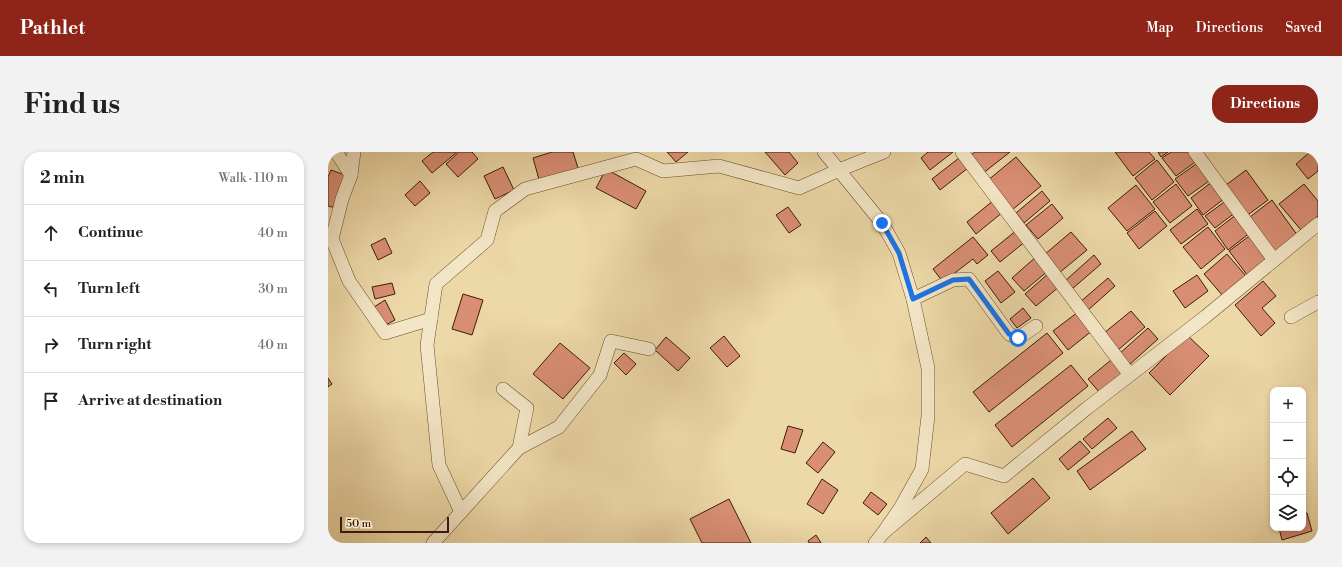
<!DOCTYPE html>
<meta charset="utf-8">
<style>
:root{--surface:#fff;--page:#f2f2f2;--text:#202124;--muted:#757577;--line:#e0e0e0;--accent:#8f2418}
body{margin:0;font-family:"Libre Bodoni",serif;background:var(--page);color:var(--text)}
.controls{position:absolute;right:12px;bottom:12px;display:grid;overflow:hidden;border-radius:8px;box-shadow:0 2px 6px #0003}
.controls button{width:36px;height:36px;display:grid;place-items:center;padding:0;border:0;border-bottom:1px solid var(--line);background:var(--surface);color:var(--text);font:20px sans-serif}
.scale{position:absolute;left:12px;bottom:10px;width:109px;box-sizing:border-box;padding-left:4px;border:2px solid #3d1c09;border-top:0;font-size:11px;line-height:14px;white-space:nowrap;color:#3d1c09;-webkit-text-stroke:3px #f3e6c6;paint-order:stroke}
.stop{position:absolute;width:12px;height:12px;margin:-9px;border:3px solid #1a73e8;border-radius:50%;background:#fff}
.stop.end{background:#1a73e8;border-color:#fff;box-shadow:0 1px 4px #0008}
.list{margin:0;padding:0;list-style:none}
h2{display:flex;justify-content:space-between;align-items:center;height:52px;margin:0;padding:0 16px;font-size:17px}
h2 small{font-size:13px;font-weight:400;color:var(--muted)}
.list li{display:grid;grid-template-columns:26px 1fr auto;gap:12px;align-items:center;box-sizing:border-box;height:56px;padding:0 16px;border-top:1px solid var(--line)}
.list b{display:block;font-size:15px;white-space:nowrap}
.list em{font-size:13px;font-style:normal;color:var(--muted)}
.icon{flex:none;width:22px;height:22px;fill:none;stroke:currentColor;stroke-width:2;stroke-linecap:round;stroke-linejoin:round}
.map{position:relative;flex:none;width:990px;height:391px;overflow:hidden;border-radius:16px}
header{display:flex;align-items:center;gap:24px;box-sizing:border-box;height:56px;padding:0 20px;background:var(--accent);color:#fff}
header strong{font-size:19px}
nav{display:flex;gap:22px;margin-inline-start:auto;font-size:14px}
.intro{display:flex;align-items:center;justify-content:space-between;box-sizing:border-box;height:96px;padding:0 24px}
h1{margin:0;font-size:28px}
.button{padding:10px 18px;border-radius:16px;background:var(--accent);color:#fff;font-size:14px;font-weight:700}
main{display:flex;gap:24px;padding:0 24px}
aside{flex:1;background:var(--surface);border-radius:16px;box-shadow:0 2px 6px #0003}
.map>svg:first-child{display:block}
</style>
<header>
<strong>Pathlet</strong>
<nav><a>Map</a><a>Directions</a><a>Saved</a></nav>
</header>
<div class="intro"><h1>Find us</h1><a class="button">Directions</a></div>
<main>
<aside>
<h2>2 min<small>Walk · 110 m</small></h2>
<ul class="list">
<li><svg class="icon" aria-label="ahead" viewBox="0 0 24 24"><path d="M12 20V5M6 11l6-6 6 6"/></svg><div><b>Continue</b></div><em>40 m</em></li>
<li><svg class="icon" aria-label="left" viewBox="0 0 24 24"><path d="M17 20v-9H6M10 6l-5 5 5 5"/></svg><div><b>Turn left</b></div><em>30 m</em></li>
<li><svg class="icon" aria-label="right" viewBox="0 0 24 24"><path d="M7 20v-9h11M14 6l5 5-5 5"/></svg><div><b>Turn right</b></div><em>40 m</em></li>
<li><svg class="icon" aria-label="arrive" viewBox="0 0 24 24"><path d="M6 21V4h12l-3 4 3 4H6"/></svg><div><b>Arrive at destination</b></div></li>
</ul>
</aside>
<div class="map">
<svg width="990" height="391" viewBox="0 0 990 391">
<rect width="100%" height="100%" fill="#edd8a7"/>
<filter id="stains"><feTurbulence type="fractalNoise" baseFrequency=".005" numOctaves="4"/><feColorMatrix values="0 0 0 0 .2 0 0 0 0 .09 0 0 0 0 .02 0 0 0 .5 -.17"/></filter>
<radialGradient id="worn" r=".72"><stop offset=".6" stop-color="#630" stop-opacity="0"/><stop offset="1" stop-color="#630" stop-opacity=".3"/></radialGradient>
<g fill="#da8f75" stroke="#3d1c09">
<path d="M105 0H129L104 21 94 9Z"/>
<path d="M131 0H144L150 7 130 25 118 12Z"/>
<path d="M224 0H245L251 19 212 31 205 6Z"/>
<path d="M339 0H360L348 10Z"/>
<path d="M437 0H461L470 11 457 23Z"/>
<path d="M600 0H625L602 18 593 6Z"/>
<path d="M647 0H682L654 22 640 5Z"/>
<path d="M787 0H821L827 7 805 24Z"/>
<path d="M830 0H840L833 5Z"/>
<path d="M843 0H864L870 8 848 24 834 6Z"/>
<path d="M982 0H984L990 8V19L980 27 968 12Z"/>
<path d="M688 5 713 34 684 58 659 29Z"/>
<path d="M631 6 640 16 612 38 604 27Z"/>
<path d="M829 8 846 30 824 48 807 26Z"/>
<path d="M871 10 884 27 860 44 847 27Z"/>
<path d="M175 15 186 38 167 47 156 24Z"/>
<path d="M278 17 318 39 308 57 268 36Z"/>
<path d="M3 18 20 24 8 56 0 54V25Z"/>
<path d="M918 18 940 48 917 65 894 36Z"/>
<path d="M92 29 102 41 87 54 77 43Z"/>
<path d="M885 29 897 46 875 63 863 46Z"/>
<path d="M848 32 864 54 842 71 825 50Z"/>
<path d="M976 32 990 49V64L973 78 951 52Z"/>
<path d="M808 33 827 57 799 79 780 56Z"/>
<path d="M714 39 722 49 696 71 688 61Z"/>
<path d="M666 48 675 60 648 82 639 70Z"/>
<path d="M899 48 908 60 887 76 877 64Z"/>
<path d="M944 48 970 84 944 103 918 68Z"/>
<path d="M724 52 735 66 710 87 698 73Z"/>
<path d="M460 55 473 73 461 81 448 63Z"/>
<path d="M869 57 880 72 853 92 842 78Z"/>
<path d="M827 59 839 74 811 97 799 81Z"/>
<path d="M909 62 923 80 900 98 887 79Z"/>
<path d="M880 75 897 97 873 117 855 95Z"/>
<path d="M689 78 698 89 672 110 663 99Z"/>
<path d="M743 80 759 98 731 121 716 103Z"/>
<path d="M924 82 943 106 920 124 901 99Z"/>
<path d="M645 85 660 103 649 112 645 107 615 130 605 117Z"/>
<path d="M57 86 64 101 50 108 43 93Z"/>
<path d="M899 102 918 124 895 144 876 122Z"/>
<path d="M766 103 773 112 744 137 737 129Z"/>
<path d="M709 104 721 118 696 139 684 126Z"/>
<path d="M670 119 687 140 673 151 657 129Z"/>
<path d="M721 121 732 134 708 154 697 142Z"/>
<path d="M869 123 880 139 857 156 845 139Z"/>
<path d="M780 126 787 134 759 159 751 151Z"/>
<path d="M935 129 948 144 934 156 947 171 933 184 907 153Z"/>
<path d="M64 131 67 142 47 147 44 135Z"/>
<path d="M135 142 155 148 144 183 124 177Z"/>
<path d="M57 148 67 168 56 174 46 155Z"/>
<path d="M695 156 703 166 689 176 682 167Z"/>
<path d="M803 159 817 175 790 198 776 181Z"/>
<path d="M750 160 765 178 740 198 725 179Z"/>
<path d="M820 176 830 187 801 213 791 202Z"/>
<path d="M719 181 735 201 661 260 645 240Z"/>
<path d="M859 183 881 204 842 243 821 221Z"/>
<path d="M396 184 412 204 399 215 382 196Z"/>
<path d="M338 185 362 206 350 219 327 198Z"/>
<path d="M232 191 262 216 235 247 205 222Z"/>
<path d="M296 201 308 212 298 223 286 211Z"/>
<path d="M783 208 795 222 772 241 760 227Z"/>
<path d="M743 213 760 234 684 295 667 273Z"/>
<path d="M0 226 4 232 0 235Z"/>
<path d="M780 266 789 276 764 297 755 287Z"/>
<path d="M460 274 475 278 467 301 453 297Z"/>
<path d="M804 279 818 297 762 338 749 319Z"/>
<path d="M752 289 762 300 740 318 731 307Z"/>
<path d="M495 290 507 300 490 321 478 311Z"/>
<path d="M705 326 722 346 680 382 663 361Z"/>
<path d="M494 327 510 338 495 362 479 352Z"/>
<path d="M543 340 559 352 550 363 535 351Z"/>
<path d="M401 347 423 391H374L362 367Z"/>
<path d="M979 361 984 379 954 388 951 376H975V362Z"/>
<path d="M488 383 493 391H481L480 389Z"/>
<path d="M598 385 603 391H592Z"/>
</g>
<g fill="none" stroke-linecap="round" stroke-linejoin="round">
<defs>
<g id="minor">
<path d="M8 0 23 23 14 47 4 87 21 129 57 181 103 167"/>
<path d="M496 0 554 71 571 101 585 147 600 216V264L594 317 573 355 555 381 547 391"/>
<path d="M634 0 802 223"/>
<path d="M867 0 946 108"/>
<path d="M23 23 26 0"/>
<path d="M585 147 625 128 641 127 681 182 690 186 708 174"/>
<path d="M963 165 990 150"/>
<path d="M175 237 199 256 191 296"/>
<path d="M133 360 111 313 99 193 108 132 159 88 167 59 197 37 308 7 335 19 391 14 471 36 511 18 556 0"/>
<path d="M555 381 637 312 676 324 758 257 877 165 990 72"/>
<path d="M105 391 191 296 231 275 272 223 283 189 321 197"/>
</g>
</defs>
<use href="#minor" stroke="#694b30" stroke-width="14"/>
<use href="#minor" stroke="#f3e6c6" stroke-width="13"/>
</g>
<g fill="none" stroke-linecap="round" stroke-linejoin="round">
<path stroke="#1a73e8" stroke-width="5" d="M554 71 571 101 585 147 625 128 641 127 681 182 690 186"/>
</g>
<rect width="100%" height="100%" filter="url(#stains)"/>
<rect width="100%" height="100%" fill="url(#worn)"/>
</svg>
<div class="controls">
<button>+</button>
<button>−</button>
<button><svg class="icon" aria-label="locate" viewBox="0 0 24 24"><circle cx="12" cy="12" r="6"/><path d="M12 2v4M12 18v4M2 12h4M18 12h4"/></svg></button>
<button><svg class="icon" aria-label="layers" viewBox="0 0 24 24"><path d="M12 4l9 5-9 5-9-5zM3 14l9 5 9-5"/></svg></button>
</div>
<div class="scale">50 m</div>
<div class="stop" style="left:690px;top:186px"></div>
<div class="stop end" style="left:554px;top:71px"></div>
</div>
</main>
